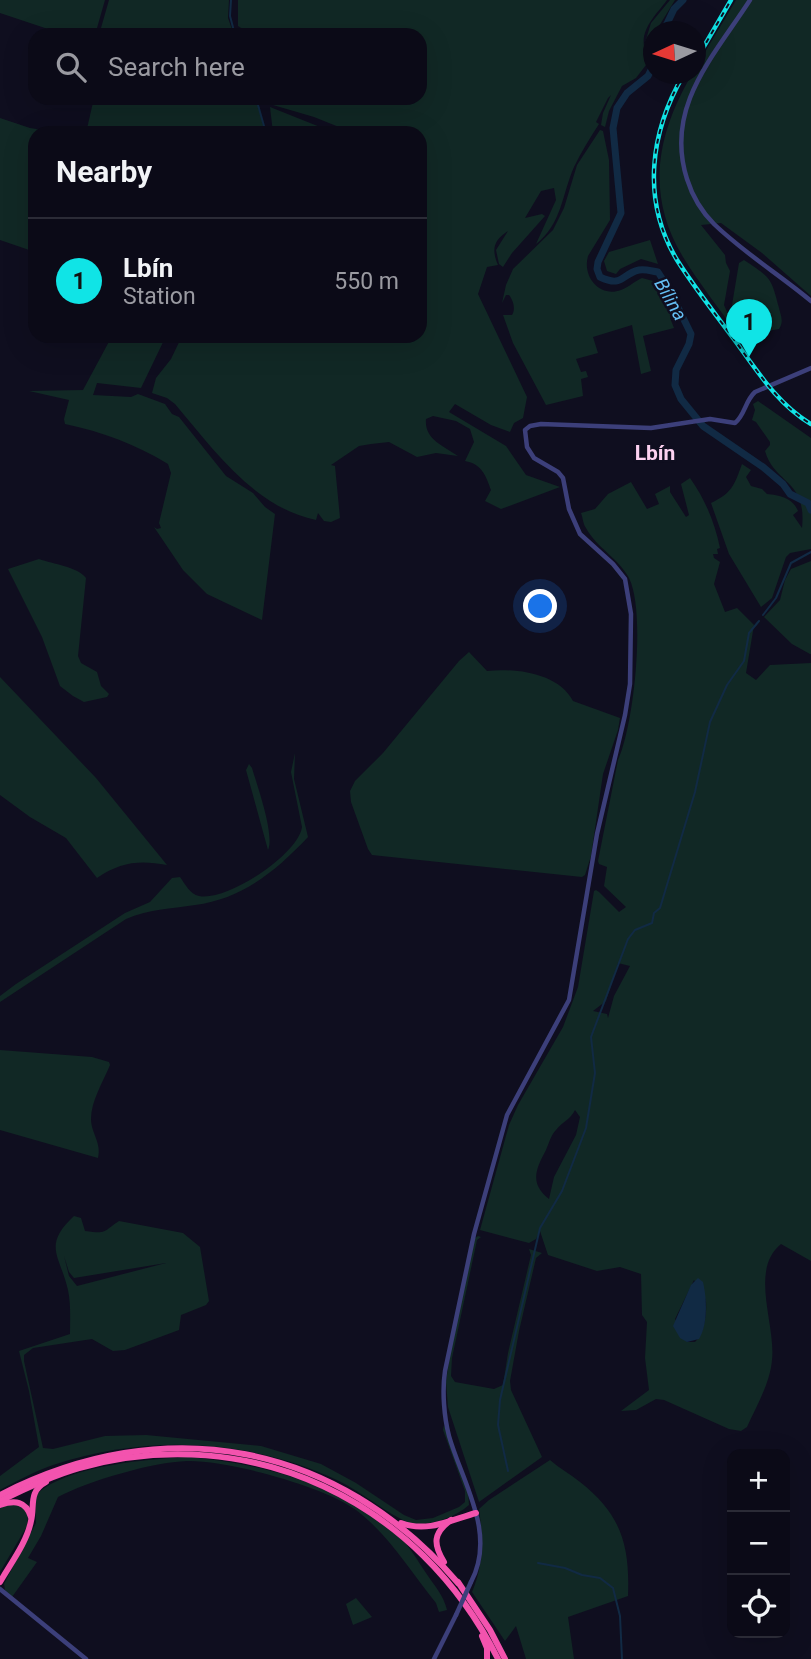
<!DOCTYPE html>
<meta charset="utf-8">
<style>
:root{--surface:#0b0a17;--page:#191824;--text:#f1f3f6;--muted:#9a9aa1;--line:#2b2b36;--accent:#10e4e6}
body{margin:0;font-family:Roboto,sans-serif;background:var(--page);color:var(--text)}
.controls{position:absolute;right:21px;bottom:21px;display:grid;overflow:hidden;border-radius:14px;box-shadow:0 7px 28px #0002}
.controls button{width:63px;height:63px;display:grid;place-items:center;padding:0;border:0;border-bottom:2px solid var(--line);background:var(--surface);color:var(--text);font:35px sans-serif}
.compass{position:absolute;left:643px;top:21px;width:63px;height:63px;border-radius:50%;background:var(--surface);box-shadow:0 7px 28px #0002;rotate:266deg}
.you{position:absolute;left:541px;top:607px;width:24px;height:24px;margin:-18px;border:5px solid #fff;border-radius:50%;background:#1a73e8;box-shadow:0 0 0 10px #1a73e833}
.badge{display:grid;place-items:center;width:46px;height:46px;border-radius:50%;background:var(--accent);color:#111;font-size:23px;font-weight:700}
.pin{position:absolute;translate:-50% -58px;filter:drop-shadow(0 2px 4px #0008)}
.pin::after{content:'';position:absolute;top:37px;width:24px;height:21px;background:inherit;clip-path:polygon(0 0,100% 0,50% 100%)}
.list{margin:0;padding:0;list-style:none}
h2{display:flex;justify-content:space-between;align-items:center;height:91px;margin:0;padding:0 28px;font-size:30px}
h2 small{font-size:23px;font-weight:400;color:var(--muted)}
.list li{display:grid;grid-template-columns:46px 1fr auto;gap:21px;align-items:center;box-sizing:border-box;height:126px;padding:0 28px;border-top:2px solid var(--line)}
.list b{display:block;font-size:26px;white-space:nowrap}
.list p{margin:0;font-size:23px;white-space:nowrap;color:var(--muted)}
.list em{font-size:23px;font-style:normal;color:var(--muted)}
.icon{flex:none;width:38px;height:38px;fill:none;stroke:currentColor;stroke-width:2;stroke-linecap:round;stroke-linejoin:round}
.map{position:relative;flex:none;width:811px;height:1659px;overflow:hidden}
.search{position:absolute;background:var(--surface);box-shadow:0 7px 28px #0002;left:28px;top:28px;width:399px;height:77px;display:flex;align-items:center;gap:18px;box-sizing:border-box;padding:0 24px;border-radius:21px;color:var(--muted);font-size:26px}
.panel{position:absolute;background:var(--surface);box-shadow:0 7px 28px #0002;left:28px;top:126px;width:399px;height:217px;border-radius:21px}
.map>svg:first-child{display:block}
</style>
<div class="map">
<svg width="811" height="1659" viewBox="0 0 811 1659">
<rect width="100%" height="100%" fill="#0f0e1f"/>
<g fill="#112825" fill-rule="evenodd">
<path d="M0 0H105L95 35H66L0 13Z"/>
<path d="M109 0H229L228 18 234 35H99Z"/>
<path d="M238 0H667C657 14 641 28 644 46L651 23 670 0H675L656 31 654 32 646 65 636 78 622 86 609 111 605 127 601 125 603 113 611 95 608 98 596 122 599 124C590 138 581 152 574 167 562 194 562 224 536 244L556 200 554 188 541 191 525 218 542 214 545 216 512 253 503 267 499 264 496 250 508 231C494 240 491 249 498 265L487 267 478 294 527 397 523 418 514 423 510 432 491 425 455 404 449 412 506 446 526 475 560 487 501 509 485 501 491 490C486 476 482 464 465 461L474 442 470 429 456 421 433 416 426 419C424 439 443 446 458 456L436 453 417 457 389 442 371 444 359 446 331 465 335 466 340 518 331 522 324 521 318 513 316 520C254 507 214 450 175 404L167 398 152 393 156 378 171 359 182 336H420V133H354L314 117 273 105 267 102 265 98H420V35H252L238 26Z"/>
<path d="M736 0H811V296L762 253 721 223 701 225 725 255 726 263 730 271 724 305 736 332C718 307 699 283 683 257 645 194 657 134 692 74H696V67Z"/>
<path d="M94 98H257L265 133H86Z"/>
<path d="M270 107 335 133H273Z"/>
<path d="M0 118 30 128 62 133H35V252L0 240Z"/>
<path d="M600 130 603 131 609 160 610 220 588 256C582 277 600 298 621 290 629 287 635 281 642 278L653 281 660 288 675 316 670 318 674 328 643 336 651 371 641 374 632 325 593 337 598 353 576 359 581 372 586 371 588 377 581 379 583 396 546 405 513 343 503 315H512C516 309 513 300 509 295H506L502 303 506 285 513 269 553 230 564 208 577 165Z"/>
<path d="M650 240 658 264 641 259 620 269 616 274 607 271 604 261 609 252Z"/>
<path d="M744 260C771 278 771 277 779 308 781 316 784 322 779 329L756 333 732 305 739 263Z"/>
<path d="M112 336H166L141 388 97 383 93 395 131 397 138 394 165 404 172 414 179 417 226 476 253 493 265 507 275 514 262 620 207 594 183 570 154 527 157 529 161 528 159 523 171 473 168 464C135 444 103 432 65 424L64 419 69 400 29 391 83 390Z"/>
<path d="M758 401 811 438V549L790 553 786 557 772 598 761 607 729 554 711 503C732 493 734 486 742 464L751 470 746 477 751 486 762 489 767 494C779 495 793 498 798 511L793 515 802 528C807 479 775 485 765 451L770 445V442L756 422 752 420 755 410 753 404Z"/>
<path d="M690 478C705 499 715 523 720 548L717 549 718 554H713L714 558 720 562 714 584 725 612 737 608 754 625 746 673 756 680 770 665 811 663V1261L781 1244C749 1270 776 1324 772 1360 770 1383 757 1405 747 1427L741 1431 729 1429 664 1400 656 1399 636 1410 621 1411 649 1390 645 1358 647 1322 642 1315 641 1274 620 1267 597 1271 548 1255 540 1231 536 1239 529 1243 480 1230 509 1125 518 1105 563 1027 578 987 594 891 596 890 599 892 619 912 626 907 604 886 607 867 599 864 598 861 618 760C634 725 646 612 629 578 619 559 596 547 586 528 583 524 583 518 581 513L595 509 608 494 631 482 647 509 659 504 655 494 670 486V492L686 517 689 515 681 484ZM618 963 630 966 614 996 608 1018 607 1014 593 1011 606 1001ZM575 1110 580 1117 576 1135 554 1177 549 1199C529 1183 536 1169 546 1150 549 1143 551 1135 556 1130 562 1122 571 1119 575 1110ZM694 1280C698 1286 705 1295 706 1302 707 1314 704 1334 695 1342H687L675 1319Z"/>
<path d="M39 559C53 564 78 567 86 578L78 656 81 663 97 672 101 686 109 694 107 697 84 702 73 696 60 686 42 637 8 569Z"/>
<path d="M811 561V654H810L792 644 764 617 780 600 785 580 791 569Z"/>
<path d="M469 652 487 671C516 668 558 673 573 701L620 718 618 730 603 774 591 856 585 875 582 877 372 855 368 849 351 802 350 791 355 781 383 753 459 661Z"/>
<path d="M0 677 96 778 167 865C139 860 121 862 97 878L66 838 30 817 0 795Z"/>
<path d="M295 753 294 779 308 837C276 871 242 899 195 905 171 909 148 909 126 919L0 1002V996L16 984 125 913 150 902 172 878 180 877C185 884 190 894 199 896 226 902 298 855 302 827L291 772Z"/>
<path d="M249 764 252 768C257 785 275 835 268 850L246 770Z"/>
<path d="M0 1050 92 1057 109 1062 110 1065C103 1082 91 1101 91 1119 91 1133 102 1143 98 1158L0 1130Z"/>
<path d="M74 1216 81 1218 85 1231C108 1234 102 1232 119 1221L183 1233 200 1247 209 1301 206 1305 181 1315 179 1330 125 1350 113 1351 92 1339 33 1348 24 1355V1361L43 1448 53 1449 105 1436 146 1435 261 1446 321 1464 356 1483 404 1515 416 1520 433 1518 459 1507 465 1502V1491L443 1430 444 1425 468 1491 469 1505C455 1518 431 1525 412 1524 386 1514 364 1493 339 1481 249 1438 147 1434 53 1465 35 1471 17 1481 0 1490V1476L39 1447 29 1391 19 1351 70 1334C70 1320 71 1304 68 1290 60 1255 42 1246 74 1216ZM64 1256 69 1272 74 1278 166 1263 77 1286 69 1276Z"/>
<path d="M478 1236 481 1237 477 1240 452 1358 451 1376 455 1382 494 1389 503 1385 508 1353 531 1255 529 1249 542 1253 536 1258 519 1331 510 1381 511 1390 542 1457 479 1502 448 1407 446 1382 451 1347 475 1238Z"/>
<path d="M188 1457C262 1463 339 1485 397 1534 409 1545 417 1560 426 1573 434 1585 444 1596 447 1610L439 1612 436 1603C411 1572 388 1534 356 1510 324 1486 226 1460 187 1461 153 1462 88 1481 58 1497L41 1536 28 1558 37 1562 12 1597 5 1590 4 1584 36 1523 35 1496C63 1466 148 1459 188 1457Z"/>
<path d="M550 1460C559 1468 570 1474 580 1482 621 1514 630 1545 628 1596L568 1617 574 1659H526L516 1626 505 1641 472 1592C484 1564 483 1539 479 1509L489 1500Z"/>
<path d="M7 1504 22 1505 28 1517 27 1526 0 1572V1508Z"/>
<path d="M356 1598 372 1617 353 1625 346 1604Z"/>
</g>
<path fill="#112a44" d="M698 1278 703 1282C707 1299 708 1324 699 1339L687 1342 680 1338 673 1326 691 1285Z"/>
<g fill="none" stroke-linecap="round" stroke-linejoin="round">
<g stroke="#112a44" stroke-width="2">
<path d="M231 0 230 16 235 35"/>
<path d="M256 98 266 133"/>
<path d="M763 615 776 598 791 563 811 552"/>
<path d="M508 1471 498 1425 500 1400 540 1228 562 1191 586 1128 595 1073 591 1037 628 939 635 930 652 923 654 913 660 908 695 792 710 722 727 685 744 661 749 633 759 621"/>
<path d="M538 1563 565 1568 582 1575 600 1578 613 1588 620 1616 622 1659"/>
</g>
<g stroke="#112a44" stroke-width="7">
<path d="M663 32 674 9 683 0"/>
<path d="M654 64 648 76 627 93 617 108 613 128 621 213 598 262 597 269 600 277C623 288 621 274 639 270 646 269 651 271 658 272L670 291 691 334 689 344 676 370 675 385 681 399 703 426 763 467 783 484 790 494 808 503 811 510"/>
</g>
<g stroke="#3c3f7a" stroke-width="4.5">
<path d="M750 0C714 56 664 107 687 179 692 195 702 212 714 224 744 253 780 275 811 301"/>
<path d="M471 1582C497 1533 462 1482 449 1436 444 1417 442 1391 445 1371L474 1234 507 1115 569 1000 597 834 625 715 630 684 631 614 625 579 613 564 580 534 569 509 563 478 558 472 534 458 527 447 525 430 530 426 541 424 651 428 710 419 735 423C745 415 745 401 755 392L811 368"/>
<path d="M0 1589 86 1659"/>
<path d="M434 1659 456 1615"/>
</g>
<g stroke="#f353ae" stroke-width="6">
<path d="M0 1495C165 1410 337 1442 458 1583"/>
<path d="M0 1501C26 1488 51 1476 79 1468 251 1420 419 1501 498 1659"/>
<path d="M0 1505C15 1500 26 1501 31 1517"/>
<path d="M401 1523C427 1533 451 1520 476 1513"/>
<path d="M444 1562C433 1544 433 1533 451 1520"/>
<path d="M0 1582C11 1563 27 1542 31 1521 35 1505 28 1492 46 1482"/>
<path d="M458 1582 490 1630 505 1659"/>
<path d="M482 1636 487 1648V1659"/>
</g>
<defs>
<g id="rail">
<path d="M696 60 731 0"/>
<path d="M684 74C650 132 641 200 677 260 694 287 714 312 733 338 756 369 777 404 811 424"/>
</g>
</defs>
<use href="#rail" stroke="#10e4e6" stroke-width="4.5"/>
<use href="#rail" stroke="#0f0e1f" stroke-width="2" stroke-dasharray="5" stroke-linecap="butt"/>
<path stroke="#3c3f7a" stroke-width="4.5" d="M456 1615 471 1582"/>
</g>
<g text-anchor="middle" stroke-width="5" stroke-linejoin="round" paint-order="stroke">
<g font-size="19" font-style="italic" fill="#65bef4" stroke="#0f0e1f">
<text transform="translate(671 299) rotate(60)" y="7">Bílina</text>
</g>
<g font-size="21" font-weight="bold" fill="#fcd1f0" stroke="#0f0e1f">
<text x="655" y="460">Lbín</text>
</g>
</g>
</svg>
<div class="controls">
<button>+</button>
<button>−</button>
<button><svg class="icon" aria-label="locate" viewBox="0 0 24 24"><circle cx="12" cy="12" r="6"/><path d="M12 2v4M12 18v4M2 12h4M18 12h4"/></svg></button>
</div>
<svg class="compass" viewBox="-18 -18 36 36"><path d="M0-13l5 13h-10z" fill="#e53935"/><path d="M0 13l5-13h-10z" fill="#9a9aa1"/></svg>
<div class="you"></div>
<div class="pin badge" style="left:749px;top:357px">1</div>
<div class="search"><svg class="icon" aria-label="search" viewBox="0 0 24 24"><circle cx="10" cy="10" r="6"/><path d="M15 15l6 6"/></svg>Search here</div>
<section class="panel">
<h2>Nearby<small></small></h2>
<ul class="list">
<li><span class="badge">1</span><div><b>Lbín</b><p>Station</p></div><em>550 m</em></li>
</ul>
</section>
</div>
